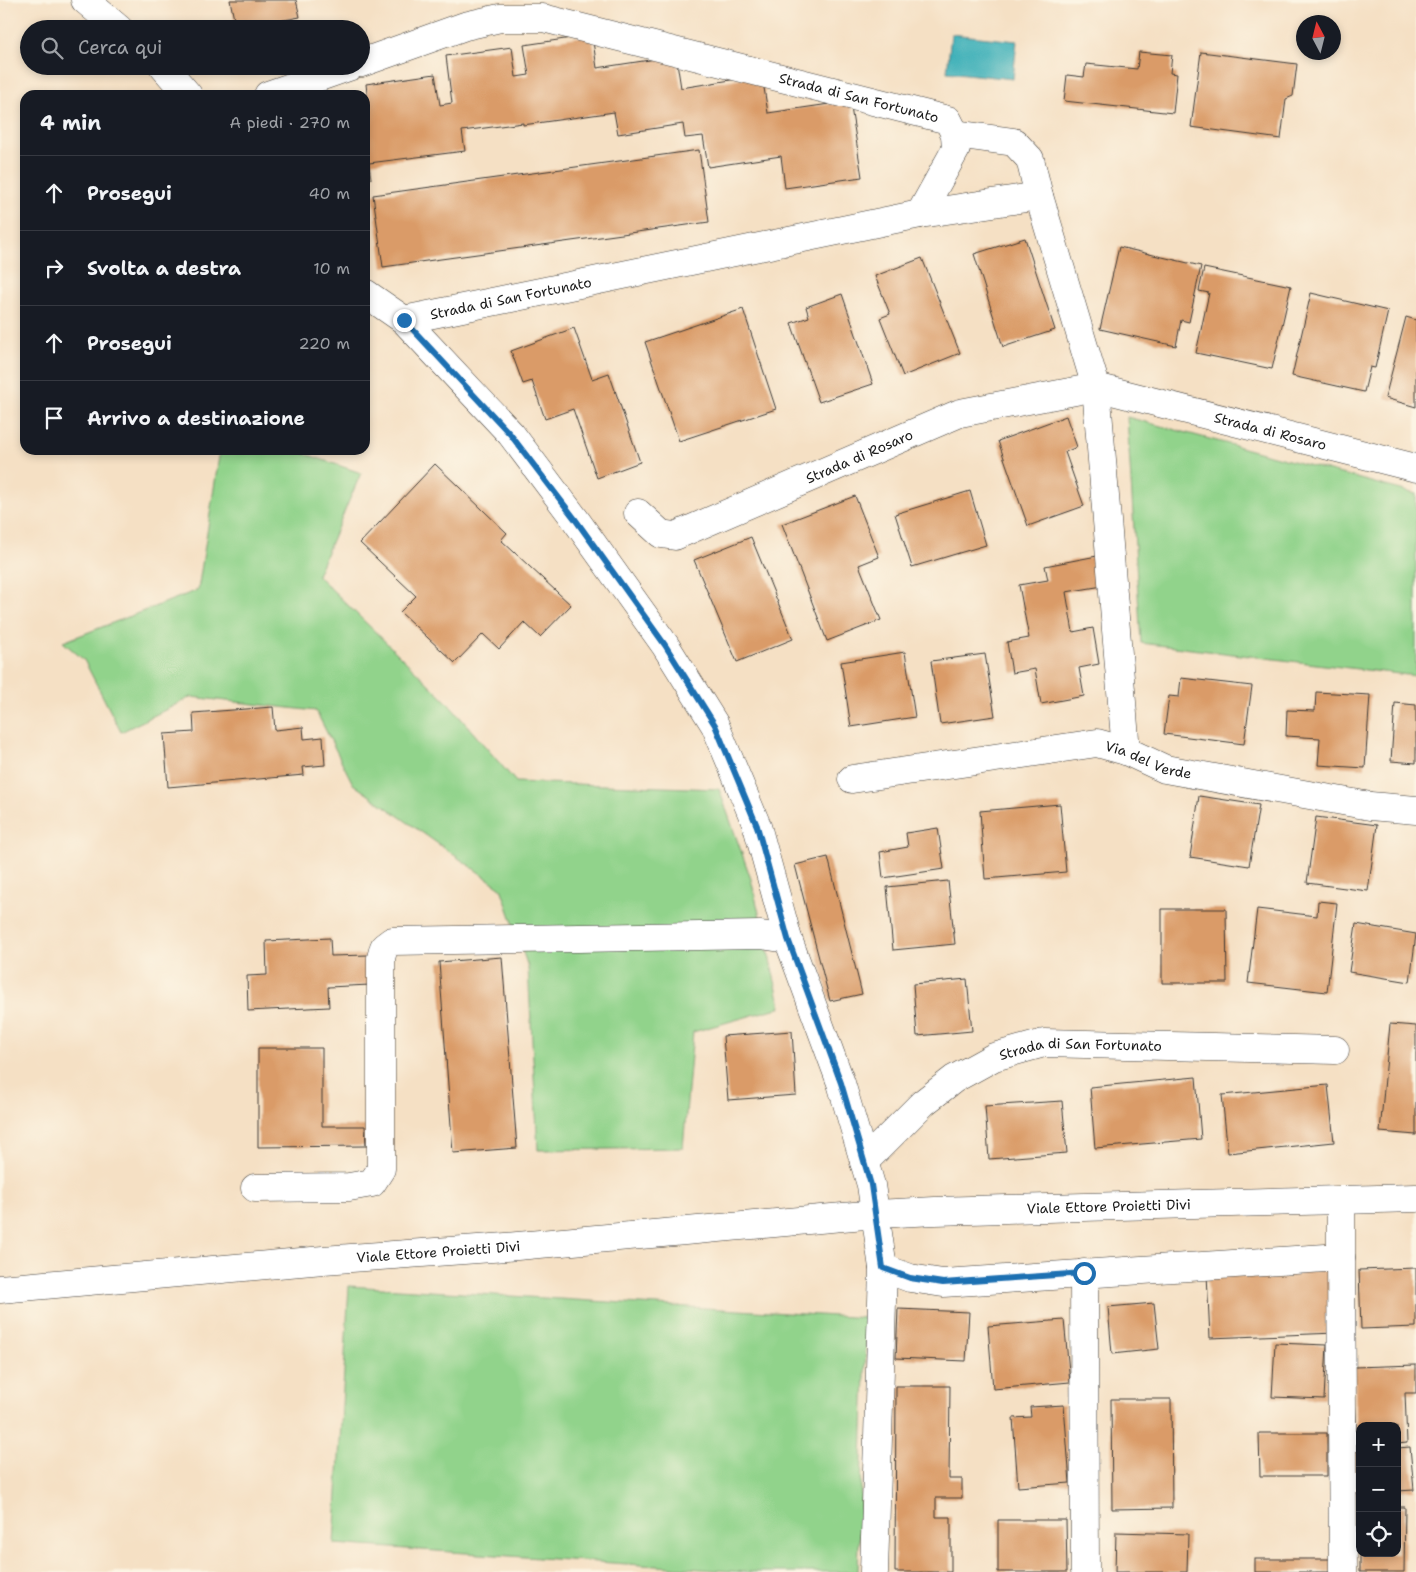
<!DOCTYPE html>
<html lang="it">
<meta charset="utf-8">
<style>
:root{--surface:#171b24;--page:#20242c;--text:#f1f3f6;--muted:#9ea1a6;--line:#363941}
body{margin:0;font-family:"Shantell Sans",sans-serif;background:var(--page);color:var(--text)}
.controls{position:absolute;right:15px;bottom:15px;display:grid;overflow:hidden;border-radius:10px;box-shadow:0 2px 8px #0003}
.controls button{width:45px;height:45px;display:grid;place-items:center;padding:0;border:0;border-bottom:1px solid var(--line);background:var(--surface);color:var(--text);font:25px sans-serif}
.compass{position:absolute;left:1296px;top:15px;width:45px;height:45px;border-radius:50%;background:var(--surface);box-shadow:0 2px 8px #0003;rotate:353deg}
.stop{position:absolute;width:15px;height:15px;margin:-11px;border:4px solid #1f6fb2;border-radius:50%;background:#fff}
.stop.end{background:#1f6fb2;border-color:#fff;box-shadow:0 1px 5px #0008}
.list{margin:0;padding:0;list-style:none}
h2{display:flex;justify-content:space-between;align-items:center;height:65px;margin:0;padding:0 20px;font-size:21px}
h2 small{font-size:16px;font-weight:400;color:var(--muted)}
.list li{display:grid;grid-template-columns:32px 1fr auto;gap:15px;align-items:center;box-sizing:border-box;height:75px;padding:0 20px;border-top:1px solid var(--line)}
.list b{display:block;font-size:19px;white-space:nowrap}
.list em{font-size:16px;font-style:normal;color:var(--muted)}
.icon{flex:none;width:28px;height:28px;fill:none;stroke:currentColor;stroke-width:2;stroke-linecap:round;stroke-linejoin:round}
.map{position:relative;flex:none;width:1416px;height:1572px;overflow:hidden}
.search{position:absolute;background:var(--surface);box-shadow:0 2px 8px #0003;left:20px;top:20px;width:350px;height:55px;display:flex;align-items:center;gap:12px;box-sizing:border-box;padding:0 18px;border-radius:28px;color:var(--muted);font-size:19px}
.panel{position:absolute;background:var(--surface);box-shadow:0 2px 8px #0003;left:20px;top:90px;width:350px;height:365px;border-radius:15px}
.map>svg:first-child{display:block}
</style>
<div class="map">
<svg width="1416" height="1572" viewBox="0 0 1416 1572">
<rect width="100%" height="100%" fill="#fcf5e5"/>
<filter id="ink" filterUnits="userSpaceOnUse"><feTurbulence type="fractalNoise" baseFrequency=".02" numOctaves="2"/><feDisplacementMap in="SourceGraphic" scale="10" xChannelSelector="R" yChannelSelector="G"/><feConvolveMatrix kernelMatrix="1 2 1 2 8 2 1 2 1" color-interpolation-filters="sRGB"/></filter>
<filter id="wash" filterUnits="userSpaceOnUse"><feTurbulence type="fractalNoise" baseFrequency=".0096" numOctaves="4" result="noise"/><feDisplacementMap in="SourceGraphic" scale="20" xChannelSelector="R" yChannelSelector="G"/><feGaussianBlur stdDeviation="1.12" result="paint"/><feColorMatrix in="noise" values="0 0 0 0 0 0 0 0 0 0 0 0 0 0 0 0 0 1.4 0 .05"/><feComposite in="paint" operator="in"/></filter>
<g filter="url(#wash)">
<rect width="100%" height="100%" fill="#f5e0c4"/>
<g fill="#91d38b" stroke="#567854">
<path d="M1127 417 1416 494V676L1141 643Z"/>
<path d="M220 450H294L361 473 317 575 445 700 516 782 719 789 751 879 781 1007 693 1032 683 1148 538 1150 528 967 501 888 353 784 316 711 191 697 121 732 84 660 63 642 198 590Z"/>
<path d="M349 1286 867 1318 858 1572H744L334 1544Z"/>
</g>
<path fill="#41b1b9" stroke="#2e666a" d="M951 34 1017 41 1013 79 947 72Z"/>
<g id="blocks">
<g fill="#da9b68">
<path d="M230 0H296L300 17 236 29Z"/>
<path d="M592 35 597 68 676 56 681 88 762 75 768 113 850 101 862 177 785 188 781 156 708 167 703 136 685 138 683 124 618 134 614 112 523 125V123L462 131 465 151 369 163 371 179 365 180V103L368 102 366 84 435 74 440 105 452 103 446 56 512 47 516 77 529 75 524 45Z"/>
<path d="M1139 52 1172 55 1170 73 1177 74 1173 113 1064 101 1067 75 1084 77 1086 64 1137 69Z"/>
<path d="M1201 52 1297 64 1293 96 1286 99 1281 139 1191 127Z"/>
<path d="M699 150 709 222 383 267 373 195Z"/>
<path d="M1025 238 1055 330 1003 347 974 254Z"/>
<path d="M1119 247 1201 266 1189 322 1181 320 1176 346 1100 329Z"/>
<path d="M922 258 960 353 903 376 880 318 890 314 875 276Z"/>
<path d="M1204 268 1291 286 1272 369 1196 353 1209 293 1199 291Z"/>
<path d="M1311 293 1388 311 1375 368 1370 367 1364 392 1292 376Z"/>
<path d="M842 294 873 384 819 402 791 323 809 317 806 307Z"/>
<path d="M743 309 776 409 679 441 645 342Z"/>
<path d="M1406 317 1416 320V407L1385 398Z"/>
<path d="M574 328 592 379 609 373 640 462 597 478 573 409 545 419 532 381 523 384 511 351Z"/>
<path d="M1066 416 1077 447 1065 452 1084 506 1028 526 998 441Z"/>
<path d="M435 464 507 533 501 540 571 605 540 637 524 622 499 649 483 634 455 663 400 612 416 596 360 543Z"/>
<path d="M970 491 986 545 912 567 895 514Z"/>
<path d="M855 496 879 557 859 565 881 620 827 641 782 524Z"/>
<path d="M751 537 793 639 737 662 694 560Z"/>
<path d="M1097 556 1103 586 1066 592 1073 632 1093 628 1099 664 1079 668 1084 696 1041 704 1035 669 1012 673 1007 642 1029 638 1019 585 1048 580 1045 566Z"/>
<path d="M905 652 915 717 851 727 841 662Z"/>
<path d="M985 654 995 716 940 724 931 661Z"/>
<path d="M1181 678 1252 686 1244 744 1164 734 1169 696 1179 697Z"/>
<path d="M1316 692 1370 695 1365 768 1318 765 1320 738 1286 736 1287 710 1315 711Z"/>
<path d="M1395 703 1416 705V763L1391 761Z"/>
<path d="M273 707 275 730 303 727 304 739 323 737 325 765 303 767 304 775 168 787 164 734 194 732 193 713Z"/>
<path d="M1199 796 1259 805 1249 866 1190 857Z"/>
<path d="M1060 804 1066 872 985 879 980 811Z"/>
<path d="M1316 817 1377 825 1368 891 1307 883Z"/>
<path d="M938 828 944 869 883 878 880 852 908 847 906 833Z"/>
<path d="M828 857 862 994 830 1001 795 865Z"/>
<path d="M948 881 955 944 893 950 887 887Z"/>
<path d="M1318 901 1337 903 1327 992 1248 983 1257 909 1317 916Z"/>
<path d="M1162 909H1226L1227 983H1162Z"/>
<path d="M1356 924 1416 934 1410 982 1349 972Z"/>
<path d="M330 938 331 956 368 955 370 985 328 987 329 1007 248 1011 247 976 267 975 266 941Z"/>
<path d="M502 957 517 1148 453 1153 439 962Z"/>
<path d="M967 979 972 1031 917 1036 913 984Z"/>
<path d="M1390 1024 1416 1026V1135L1380 1132Z"/>
<path d="M792 1031 796 1095 728 1100 723 1036Z"/>
<path d="M258 1048H322V1126H365L366 1146 258 1147Z"/>
<path d="M1196 1077 1201 1139 1095 1148 1090 1087Z"/>
<path d="M1328 1085 1334 1142 1228 1153 1222 1095Z"/>
<path d="M1062 1101 1067 1153 989 1159 985 1106Z"/>
<path d="M1416 1268V1327L1361 1329 1359 1270Z"/>
<path d="M1334 1269 1336 1333 1210 1338 1207 1274Z"/>
<path d="M1154 1303 1159 1349 1112 1354 1108 1307Z"/>
<path d="M898 1309 969 1312 966 1361 896 1358Z"/>
<path d="M1064 1320 1070 1382 993 1389 988 1326Z"/>
<path d="M1275 1343 1327 1345 1324 1399 1272 1397Z"/>
<path d="M1416 1365V1393H1405L1407 1443 1397 1444V1426H1360V1445H1357L1354 1367Z"/>
<path d="M896 1386H950L949 1479H962V1498H936V1517H951V1572H895Z"/>
<path d="M1111 1399H1171L1172 1508 1112 1509Z"/>
<path d="M1064 1405 1070 1483 1018 1487 1013 1418 1031 1417 1030 1407Z"/>
<path d="M1259 1433H1327V1476H1260Z"/>
<path d="M1410 1447 1414 1490 1397 1491V1448Z"/>
<path d="M1360 1451V1494H1355L1352 1452Z"/>
<path d="M1397 1507H1405L1404 1572H1360V1553H1397Z"/>
<path d="M998 1520H1066L1067 1572H998Z"/>
<path d="M1116 1532 1188 1534 1187 1572H1115Z"/>
<rect x="1255" y="1559" width="76" height="13"/>
</g>
</g>
</g>
<g filter="url(#ink)">
<use href="#blocks" fill-opacity="0" stroke="#3d3935" stroke-width="1"/>
<g fill="none" stroke-linecap="round" stroke-linejoin="round">
<defs>
<g id="minor">
<path d="M85 0 119 29"/>
<path id="s1" d="M361 63 465 26 500 18H543L948 120 955 134 956 149 920 214"/>
<path d="M163 66 188 95"/>
<path d="M268 95 351 66"/>
<path d="M955 134 1014 142 1030 159 1039 196"/>
<path d="M365 293 404 320 511 434 575 519 665 645 715 725 757 826 788 939 841 1083 871 1185 883 1268 910 1278 943 1283 1341 1257V1201"/>
<path id="s2" d="M404 320 920 214 1039 196 1096 387 1126 751"/>
<path id="s3" d="M638 513 661 534 675 536 960 413 1096 387 1416 468"/>
<path id="s4" d="M852 779 1097 743 1126 751 1165 769 1370 806 1416 810"/>
<path id="s5" d="M864 1162 923 1103 954 1079 994 1057 1044 1043 1335 1050"/>
<path d="M255 1188 349 1187 372 1183 381 1169V958L384 947 392 941 761 935 788 939"/>
<path d="M1341 1257 1343 1572"/>
<path d="M1084 1273 1085 1572"/>
<path d="M874 1572 883 1268"/>
</g>
<g id="major">
<path id="s6" d="M0 1289 323 1260 506 1247 876 1214 935 1211 1416 1198"/>
</g>
</defs>
<use href="#minor" stroke="#3d3935" stroke-width="29"/>
<use href="#major" stroke="#3d3935" stroke-width="29"/>
<use href="#minor" stroke="#fff" stroke-width="28"/>
<use href="#major" stroke="#fff" stroke-width="28"/>
</g>
</g>
<g fill="none" stroke-linecap="round" stroke-linejoin="round" filter="url(#ink)">
<path stroke="#1f6fb2" stroke-width="6" d="M404 320 510 434 575 519 665 645 715 725 757 826 788 939 841 1083 871 1185 883 1268 910 1278 943 1283 1084 1273"/>
</g>
<g text-anchor="middle" stroke-width="4" stroke-linejoin="round" paint-order="stroke">
<g font-size="14" fill="#1c1c1c" stroke="#fcf5e5">
<text dy="5" stroke="none"><textPath href="#s1" startOffset="515">Strada di San Fortunato</textPath></text>
<text dy="5" stroke="none"><textPath href="#s2" startOffset="109">Strada di San Fortunato</textPath></text>
<text dy="5" stroke="none"><textPath href="#s3" startOffset="674">Strada di Rosaro</textPath></text>
<text dy="5" stroke="none"><textPath href="#s3" startOffset="246">Strada di Rosaro</textPath></text>
<text dy="5" stroke="none"><textPath href="#s4" startOffset="302">Via del Verde</textPath></text>
<text dy="5" stroke="none"><textPath href="#s5" startOffset="256">Strada di San Fortunato</textPath></text>
<text dy="5" stroke="none"><textPath href="#s6" startOffset="1112">Viale Ettore Proietti Divi</textPath></text>
<text dy="5" stroke="none"><textPath href="#s6" startOffset="440">Viale Ettore Proietti Divi</textPath></text>
</g>
</g>
</svg>
<div class="controls">
<button>+</button>
<button>−</button>
<button><svg class="icon" aria-label="locate" viewBox="0 0 24 24"><circle cx="12" cy="12" r="6"/><path d="M12 2v4M12 18v4M2 12h4M18 12h4"/></svg></button>
</div>
<svg class="compass" viewBox="-18 -18 36 36"><path d="M0-13l5 13h-10z" fill="#e53935"/><path d="M0 13l5-13h-10z" fill="#9ea1a6"/></svg>
<div class="stop" style="left:1084px;top:1273px"></div>
<div class="stop end" style="left:404px;top:320px"></div>
<div class="search"><svg class="icon" aria-label="search" viewBox="0 0 24 24"><circle cx="10" cy="10" r="6"/><path d="M15 15l6 6"/></svg>Cerca qui</div>
<section class="panel">
<h2>4 min<small>A piedi · 270 m</small></h2>
<ul class="list">
<li><svg class="icon" aria-label="ahead" viewBox="0 0 24 24"><path d="M12 20V5M6 11l6-6 6 6"/></svg><div><b>Prosegui</b></div><em>40 m</em></li>
<li><svg class="icon" aria-label="right" viewBox="0 0 24 24"><path d="M7 20v-9h11M14 6l5 5-5 5"/></svg><div><b>Svolta a destra</b></div><em>10 m</em></li>
<li><svg class="icon" aria-label="ahead" viewBox="0 0 24 24"><path d="M12 20V5M6 11l6-6 6 6"/></svg><div><b>Prosegui</b></div><em>220 m</em></li>
<li><svg class="icon" aria-label="arrive" viewBox="0 0 24 24"><path d="M6 21V4h12l-3 4 3 4H6"/></svg><div><b>Arrivo a destinazione</b></div></li>
</ul>
</section>
</div>
